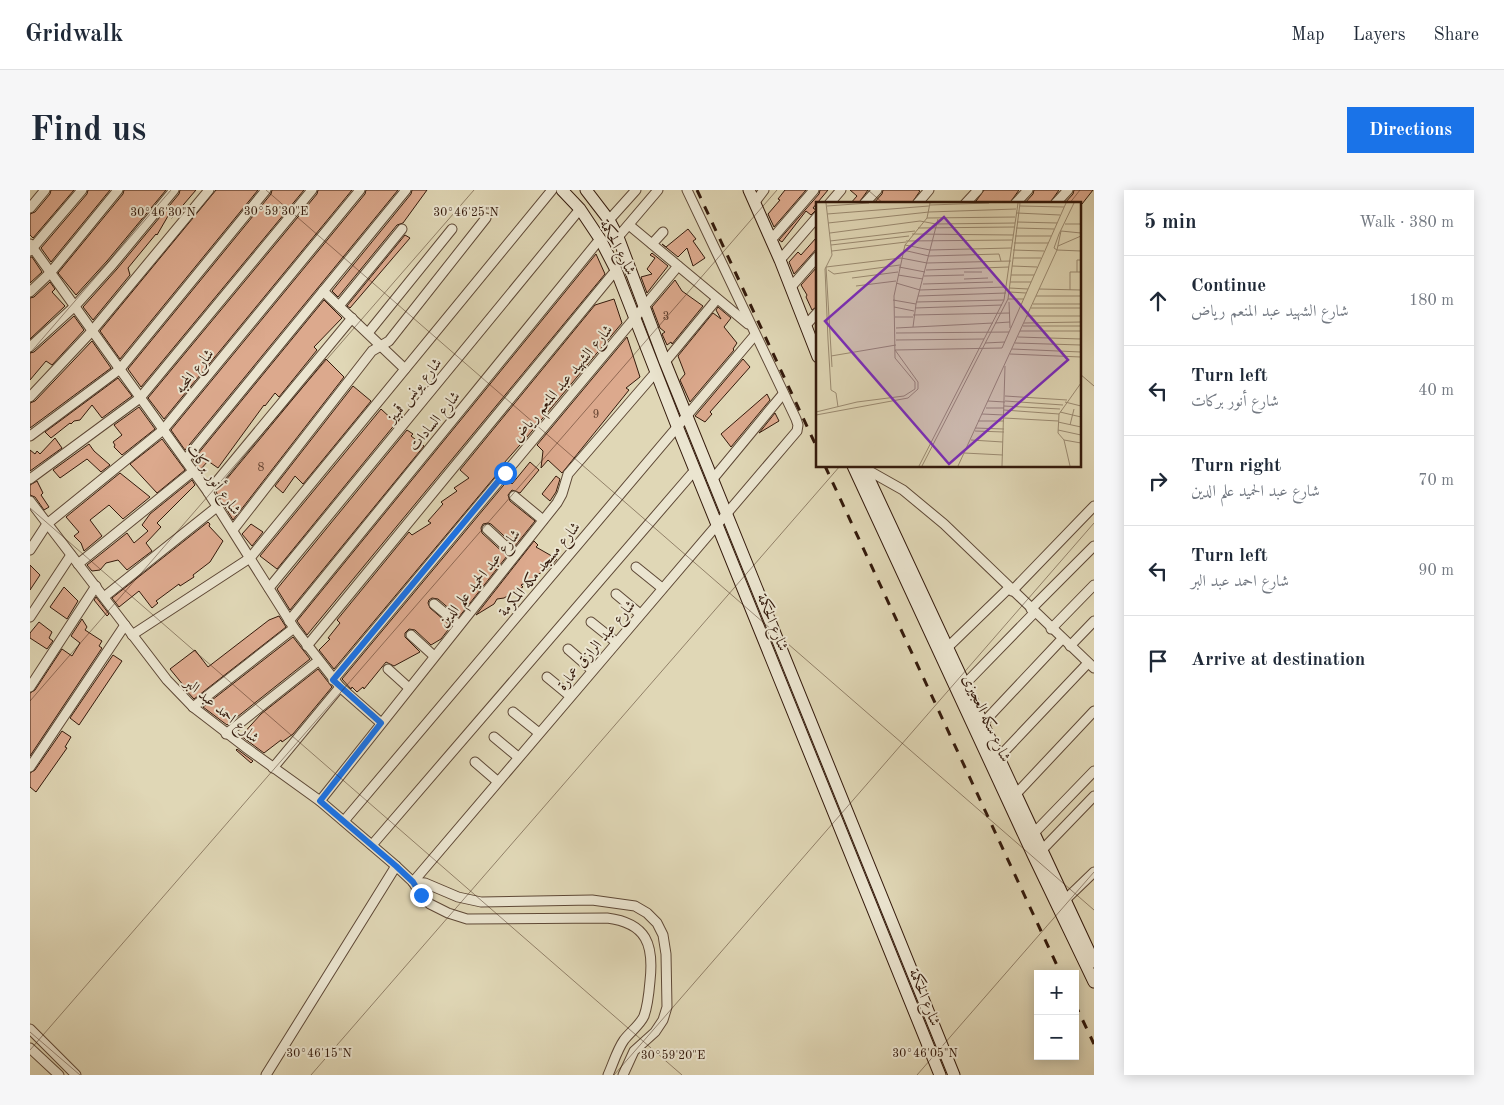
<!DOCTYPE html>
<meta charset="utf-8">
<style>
:root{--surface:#fff;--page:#f6f6f7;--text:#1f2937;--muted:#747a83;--line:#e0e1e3;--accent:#1a73e8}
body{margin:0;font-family:"Old Standard TT",Amiri,serif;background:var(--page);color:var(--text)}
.controls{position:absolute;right:15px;bottom:15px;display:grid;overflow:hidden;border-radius:0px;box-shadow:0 2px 12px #0003}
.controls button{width:45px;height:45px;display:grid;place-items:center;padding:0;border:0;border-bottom:1px solid var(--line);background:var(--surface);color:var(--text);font:25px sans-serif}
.stop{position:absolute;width:15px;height:15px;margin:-11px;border:4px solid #1a73e8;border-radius:50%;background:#fff}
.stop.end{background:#1a73e8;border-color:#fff;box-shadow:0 1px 5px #0008}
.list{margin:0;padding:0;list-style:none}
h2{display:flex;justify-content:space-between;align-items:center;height:65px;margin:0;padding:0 20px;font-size:21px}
h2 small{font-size:16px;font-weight:400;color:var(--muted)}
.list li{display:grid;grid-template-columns:32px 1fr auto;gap:15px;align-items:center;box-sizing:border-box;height:90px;padding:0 20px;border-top:1px solid var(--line)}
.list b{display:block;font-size:19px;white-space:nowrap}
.list p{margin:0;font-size:16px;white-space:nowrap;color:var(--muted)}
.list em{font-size:16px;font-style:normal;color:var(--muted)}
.icon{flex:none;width:28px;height:28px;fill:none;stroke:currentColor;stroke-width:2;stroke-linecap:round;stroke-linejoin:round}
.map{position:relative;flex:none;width:1064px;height:885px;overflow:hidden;border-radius:0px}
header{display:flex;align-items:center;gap:30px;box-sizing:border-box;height:70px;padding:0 25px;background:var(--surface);border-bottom:1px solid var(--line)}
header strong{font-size:24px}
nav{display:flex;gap:28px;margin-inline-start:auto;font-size:18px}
.intro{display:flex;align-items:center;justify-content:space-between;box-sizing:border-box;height:120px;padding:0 30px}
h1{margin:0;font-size:35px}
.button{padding:12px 22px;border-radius:0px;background:var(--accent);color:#fff;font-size:18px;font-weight:700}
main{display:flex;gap:30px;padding:0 30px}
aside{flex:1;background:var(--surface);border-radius:0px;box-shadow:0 2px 12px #0003}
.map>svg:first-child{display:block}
</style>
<header>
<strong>Gridwalk</strong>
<nav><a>Map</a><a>Layers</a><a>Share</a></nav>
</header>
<div class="intro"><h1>Find us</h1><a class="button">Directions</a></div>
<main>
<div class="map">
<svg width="1064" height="885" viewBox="0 0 1064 885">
<rect width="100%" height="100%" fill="#e0d7b6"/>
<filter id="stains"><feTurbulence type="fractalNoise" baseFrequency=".004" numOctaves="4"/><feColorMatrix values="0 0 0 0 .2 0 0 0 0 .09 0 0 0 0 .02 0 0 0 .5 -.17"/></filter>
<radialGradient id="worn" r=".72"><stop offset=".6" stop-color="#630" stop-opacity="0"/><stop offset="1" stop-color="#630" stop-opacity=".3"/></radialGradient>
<g fill="#dca98d" stroke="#33190b">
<path d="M21 0H44L3 48 0 45V24L5 22 20 4Z"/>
<path d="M58 0H80L21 72 11 58 57 4Z"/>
<path d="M94 0H136L77 71 46 105 28 83 93 4Z"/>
<path d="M150 0H166L142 28 138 26 127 45 126 44 98 78 100 85 63 130 53 117 87 79 149 4Z"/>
<path d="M186 0H228L90 169 70 141Z"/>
<path d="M242 0H274L111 197 98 179 241 4Z"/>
<path d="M288 0H322L134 229 118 208 287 4Z"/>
<path d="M336 0H368L155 260 141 240 335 4Z"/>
<path d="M382 0H397L373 33 367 35 308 107 302 101 381 4Z"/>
<path d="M755 0H776L744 37 738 24 750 10 748 9Z"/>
<path d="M790 0H798L783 18 786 20 781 25 776 21 752 52 749 50 789 4Z"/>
<path d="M820 0H838L828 14H820L827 6Z"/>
<path d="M853 0H888L890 1 881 14H843L852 4Z"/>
<path d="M954 0H989L979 14H944Z"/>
<path d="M1004 0H1029L1019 14H994L1003 4Z"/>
<path d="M1044 0H1063L1052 14H1034L1043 4Z"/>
<path d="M658 39 666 49 663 51 675 68 663 76 657 58 648 67 632 54 636 57Z"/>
<path d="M375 45 380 48 320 118 317 116Z"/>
<path d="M786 48 788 50V57L764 84 759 72 768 62 771 65Z"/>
<path d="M622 63 638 76 617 103 611 87 622 84 617 79 625 68 620 65Z"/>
<path d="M566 64 575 84 277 445 267 431Z"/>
<path d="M0 67H2L12 82 0 93Z"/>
<path d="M787 77 788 116 782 120 776 107 777 105 771 95Z"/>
<path d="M645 90 652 101 673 116 642 154 641 152 637 155 632 144 635 142 630 138 622 117Z"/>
<path d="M20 92 25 99 22 102 35 116 0 149V108L4 107Z"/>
<path d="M584 109 592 133 497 247 466 282 468 283 304 479 289 460 300 449 298 448 310 433 307 430 379 342 382 345 401 333 398 331 413 314 411 312 427 301 424 298 439 288 430 280 565 115Z"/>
<path d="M294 110 312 128 284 157 287 160 249 207 245 203 235 216 234 215 188 278 178 271 170 280 163 270Z"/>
<path d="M688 117 701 128 694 137 707 153 703 159 704 160 660 212 650 190 655 184 648 166 683 123 691 129 686 120Z"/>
<path d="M44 126 54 140 22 175 16 171 0 190V163L4 162Z"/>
<path d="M597 147 610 187 596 198 599 200 532 283 518 270 511 278 513 261 507 255Z"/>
<path d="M62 151 81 178 0 238V213L5 211Z"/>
<path d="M296 169 314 187 203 330 186 302Z"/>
<path d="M713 169 720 177 680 222 682 224 675 232 665 226Z"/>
<path d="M88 188 102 206 72 228 62 215 50 230 44 231 41 234 40 233 21 248 15 242Z"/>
<path d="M323 196 341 211 273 294 265 286 253 303 245 296Z"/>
<path d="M737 204 740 210 701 257 691 244Z"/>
<path d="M109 217 125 239 92 265 84 257 85 255 83 252 92 245 84 235Z"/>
<path d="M351 219 366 233 247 379 230 366Z"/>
<path d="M745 223 749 231 729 243Z"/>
<path d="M377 240 383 244 381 246 394 256 260 420 247 399Z"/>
<path d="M25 248 32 258 0 281V260L5 264 7 261 10 264Z"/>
<path d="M132 249 155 280 127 303 100 274Z"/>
<path d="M59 254 64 261 80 275 71 282 57 269 30 288 23 280Z"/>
<path d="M500 272 509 280 490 303 482 300 478 305 480 311 505 331 485 356 461 334 458 333 453 334 451 338 452 343 477 366 429 427 408 409 402 408 399 410 398 413 400 418 421 436 411 449 401 455 385 440 379 439 375 443V447L390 462 364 476 356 472 334 499 333 497 327 502 322 497 321 499 312 489 478 290 482 294Z"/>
<path d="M90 283 120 307 93 329 79 315 60 330 72 346 54 361 51 353 44 346 49 342 36 327Z"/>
<path d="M526 286 530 289 526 302 520 311 512 304Z"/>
<path d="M162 290 165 295 127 333 131 337 116 353 122 361 97 380 88 370 76 373 70 380 62 381 57 375 97 343 104 353 118 341 112 335 120 324Z"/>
<path d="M7 291 13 303 11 305 19 317 14 320 5 307 0 305V295Z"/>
<path d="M178 332 180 334 179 336 193 351 180 372 163 385 164 387 150 396 149 394 126 411 128 413 122 418 109 401 89 417 82 408Z"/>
<path d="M221 334 233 342 222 356 212 344Z"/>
<path d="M504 351 508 355 506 357 527 369 519 378 507 385 509 386 491 395 493 397 474 408 467 409 464 414 446 425Z"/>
<path d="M0 375 10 385 0 400Z"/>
<path d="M34 397 48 411 37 429 20 417Z"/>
<path d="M66 407 79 424 77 426 64 410Z"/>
<path d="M249 426 256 437 164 509 153 497 154 496 140 479 165 460 178 477 239 430Z"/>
<path d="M52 429 57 437 55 440 72 451 69 456 72 458 0 566V503L5 500 32 459 42 466 50 453 41 446Z"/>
<path d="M9 432 22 442 19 448 23 451 17 459 0 448V443Z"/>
<path d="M263 447 280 469 197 535 173 517Z"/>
<path d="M83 465 92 471 49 535 40 528Z"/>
<path d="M288 479 302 497 263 544 252 552 251 550 234 563 211 546 231 524Z"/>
<path d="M32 541 41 547 35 557 37 558 6 602 0 597V583L5 580Z"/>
<path d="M207 559 223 571 221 573 206 560Z"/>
</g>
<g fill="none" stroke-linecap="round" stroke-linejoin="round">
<defs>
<g id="street">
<path d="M725 12 734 0"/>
<path d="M799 14 811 0"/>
<path d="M834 14 847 0"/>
<path d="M887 14 899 0"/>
<path d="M935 14 948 0"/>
<path d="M985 14 998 0"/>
<path d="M1025 14 1038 0"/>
<path d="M0 18 15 0"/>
<path d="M579 30 606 0"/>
<path d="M599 35 718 134"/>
<path d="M588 47 628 0"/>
<path d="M741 50 784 0"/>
<path d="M0 54 178 302 264 438 310 497 351 533"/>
<path d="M622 54 633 42"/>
<path d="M0 61 52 0"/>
<path d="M750 70 788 26"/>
<path d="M761 97 788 66"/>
<path d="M293 101 375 179"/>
<path d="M0 102 21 82 88 0"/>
<path d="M309 116 372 39"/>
<path d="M776 135 788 122"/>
<path d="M338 143 422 39"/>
<path d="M0 157 45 116 82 75 144 0"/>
<path d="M635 172 687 109"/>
<path d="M0 207 62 141 179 0"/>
<path d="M0 246 90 179 236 0"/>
<path d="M155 270 376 0"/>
<path d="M834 278 873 300 914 334 1064 478"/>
<path d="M0 289 110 208 282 0"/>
<path d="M682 290 753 204"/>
<path d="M178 302 322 128"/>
<path d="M484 306 513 330"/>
<path d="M0 311 137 490 163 517 215 557 290 611 366 676 383 692 391 705 400 714 418 723 437 729 577 728C617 733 624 755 620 791 619 803 618 815 614 826 610 835 600 842 594 850 587 860 583 874 578 885"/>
<path d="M457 339 485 365"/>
<path d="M203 340 342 161 359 151 456 28"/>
<path d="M0 360 17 334 133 240 330 0"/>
<path d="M48 374 162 282"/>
<path d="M606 377 632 398"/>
<path d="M239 398 550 19"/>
<path d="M982 401 1064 316"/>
<path d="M586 404 610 424"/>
<path d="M74 407 188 316"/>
<path d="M404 414 429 435"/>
<path d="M1001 419 1064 356"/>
<path d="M0 427 41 365"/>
<path d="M259 431 570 49"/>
<path d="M561 432 586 452"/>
<path d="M1021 439 1064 395"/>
<path d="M102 445 220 368 522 0"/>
<path d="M381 445 404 466"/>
<path d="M277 456 586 80"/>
<path d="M1040 456 1064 431"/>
<path d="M918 457 979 398"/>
<path d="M538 459 562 480"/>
<path d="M358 479 379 498"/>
<path d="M517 487 540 506"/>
<path d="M303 490 648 76"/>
<path d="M935 494 1005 422"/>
<path d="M0 497 66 396"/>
<path d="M163 517 264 438"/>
<path d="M483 522 509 543"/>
<path d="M953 533 1032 449"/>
<path d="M196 544 288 471"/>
<path d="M464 547 488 567"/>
<path d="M969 567 1058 473"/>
<path d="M445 572 467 591"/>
<path d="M0 577 95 435"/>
<path d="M243 578 310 497"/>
<path d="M986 604 1064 521"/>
<path d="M290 611 527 313 532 304 538 284 626 182"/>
<path d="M314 631 725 145"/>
<path d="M1004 643 1064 581"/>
<path d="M342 655 665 280"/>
<path d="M1012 660 1064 606"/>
<path d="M383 692C510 541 640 392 767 241L768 235 766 229 657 0"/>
<path d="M383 692 395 693 428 707 451 712 562 710 605 716 617 723 627 733 633 745 636 764 637 817 633 830 625 842 604 861 593 885"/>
<path d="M1035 710 1064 682"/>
<path d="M0 839 46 885"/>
<path d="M0 858 29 885"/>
<path d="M236 885 366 676"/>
</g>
<g id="secondary">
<path d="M532 0 550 19 570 49 586 80 647 236 910 885"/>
<path d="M556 0 579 30 588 47 635 172 924 885"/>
<path d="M719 0 750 70 788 167"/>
<path d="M823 276 1004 667 1064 792"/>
<path d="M833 276 1064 772"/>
</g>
</defs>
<use href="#street" stroke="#5e4836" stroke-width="11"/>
<use href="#secondary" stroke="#33190b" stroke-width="13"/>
<use href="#street" stroke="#ebe5d0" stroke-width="9"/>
<use href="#secondary" stroke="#ebe5d0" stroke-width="11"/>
<g stroke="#33190b" stroke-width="3" stroke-dasharray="9 9" stroke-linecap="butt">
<path d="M667 0 788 260"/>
<path d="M795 276 1031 784"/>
<path d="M1045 814 1064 854"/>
</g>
</g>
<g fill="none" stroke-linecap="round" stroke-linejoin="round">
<path stroke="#1a73e8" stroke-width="6" d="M391 705 383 692 366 676 290 611 351 533 303 490 475 283"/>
</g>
<path fill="none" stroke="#33190b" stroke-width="1" stroke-opacity="0.45" d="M236 0 1064 720M838 0 854 14M1039 14 1050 0M0 163 141 0M1050 184 1064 196M0 318 652 885M0 511 444 0M0 842 50 885M0 860 747 0M281 885 810 276M584 885 1064 333M887 885 1064 682"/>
<g text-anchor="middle" stroke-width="4" stroke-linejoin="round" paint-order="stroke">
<g font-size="12" fill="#5d3d2c">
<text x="636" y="130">3</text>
<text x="566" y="228">9</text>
<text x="231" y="281">8</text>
</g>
<g font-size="15" fill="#33190b" stroke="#ebe5d0">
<text transform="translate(588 57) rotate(62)" y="5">شارع الحكمة</text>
<text transform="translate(164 181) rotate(-51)" y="5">شارع المحبه</text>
<text transform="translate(532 193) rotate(-50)" y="5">شارع الشهيد عبد المنعم رياض</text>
<text transform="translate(384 200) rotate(-51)" y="5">شارع يونس قمبيز</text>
<text transform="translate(404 231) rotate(-51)" y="5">شارع السادات</text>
<text transform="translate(184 289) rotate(55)" y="5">شارع أنور بركات</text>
<text transform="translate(509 379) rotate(-50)" y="5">شارع مسجد مكه المكرمة</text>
<text transform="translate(449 388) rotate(-51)" y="5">شارع عبد الحميد علم الدين</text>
<text transform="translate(743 432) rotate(68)" y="5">شارع الحكمة</text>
<text transform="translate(566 455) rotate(-50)" y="5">شارع عبد الرازق عمارة</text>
<text transform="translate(192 520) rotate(40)" y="5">شارع احمد عبد البر</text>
<text transform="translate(957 528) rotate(65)" y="5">شارع سكه العجيزى</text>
<text transform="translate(895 807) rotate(68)" y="5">شارع الحكمة</text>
</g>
</g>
<g transform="translate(786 12)">
<rect width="265" height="265" fill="#e0d7b6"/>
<path fill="none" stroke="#9b8b72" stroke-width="1" d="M10 1 16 53 9 67 12 138 15 188 20 191 22 205M114 3 173 1M11 4 53 1M204 4 248 5M201 11 244 13M11 12 113 4M111 16 199 15M201 20 241 21M12 21 113 10 200 7M249 22H265M102 26 198 25M200 26 238 27M245 29 265 31M14 31 104 19 120 22 199 21M96 32 197 33M199 34H235M14 39 99 29M90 39 196 38M198 41H232M15 43 93 34M89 43 114 48 195 46M242 44 265 34M87 48 113 54 183 52 185 59M197 48 228 49M241 48 265 49M241 48 238 46 243 32 258 1M16 49 90 40M197 56H225M196 64 221 65M10 65 85 56 111 61 195 59M10 65 16 165M83 65 109 70M12 68 18 72 84 63M110 68 193 65M148 70H166M261 70V58H265M82 73 107 77M195 73H218M108 74 148 73M36 76 82 70M148 77 172 76M194 80H215M80 81 104 88 190 85M107 82 177 80M40 84 80 79M193 86 212 87M223 87 265 88M254 88V70H265M193 90 210 91M102 94 190 91M220 94H265M192 97H208M77 98 100 102M100 100 188 98M193 100 194 126M217 102H265M78 105 98 109M99 106 186 103M215 106H265M97 113 194 111M211 114H265M79 115H97M179 121 194 120M208 121 265 120M207 124H265M97 125 100 102 122 17M80 126 177 121M204 129H265M80 131 193 130M202 135 265 137M80 138 168 137M169 141 189 140M199 141 265 143M196 147 265 150M79 148 186 146 250 1M194 152 265 155M15 154 80 143M189 194 251 198M172 199 189 200M189 199 247 203M249 200 265 204M188 204 244 207M170 206H188M188 208 243 212M0 210 41 200 88 194 99 187V180L79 156 78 94 89 43 111 16 114 1M244 210 265 215M166 212 188 213M0 213 92 196 102 187V180L79 148M188 216 242 219M162 219H188M242 220 265 225M254 223 258 207M159 226 188 227M242 228 265 233M159 229 188 230M155 238 187 240M248 238 242 231 243 212 265 181M248 238 254 264M248 238 265 241M148 251 187 253M103 264 188 98 202 1M106 264 192 97 204 1M142 264 241 48 245 29M186 264 189 164"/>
<path fill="#7b2cbf" fill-opacity="0.15" stroke="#7b2cbf" stroke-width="2.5" d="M128 15 252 158 133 262 9 119Z"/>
<rect width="265" height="265" fill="none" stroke="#33190b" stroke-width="2.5"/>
</g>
<g font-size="12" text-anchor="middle" fill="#33190b" stroke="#ebe5d0" stroke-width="4" stroke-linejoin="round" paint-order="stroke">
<text x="246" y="25">30°59'30"E</text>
<text x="133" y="26">30°46'30"N</text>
<text x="436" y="26">30°46'25"N</text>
<text x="289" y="867">30°46'15"N</text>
<text x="895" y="867">30°46'05"N</text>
<text x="643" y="869">30°59'20"E</text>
</g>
<rect width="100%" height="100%" filter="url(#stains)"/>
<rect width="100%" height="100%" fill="url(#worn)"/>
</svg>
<div class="controls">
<button>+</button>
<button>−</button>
</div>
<div class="stop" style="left:475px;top:283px"></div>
<div class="stop end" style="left:391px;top:705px"></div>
</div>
<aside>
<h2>5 min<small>Walk · 380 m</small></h2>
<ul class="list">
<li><svg class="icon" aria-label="ahead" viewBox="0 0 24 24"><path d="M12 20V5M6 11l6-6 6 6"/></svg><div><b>Continue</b><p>شارع الشهيد عبد المنعم رياض</p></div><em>180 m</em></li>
<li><svg class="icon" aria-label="left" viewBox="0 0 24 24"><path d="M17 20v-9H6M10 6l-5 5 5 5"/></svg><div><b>Turn left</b><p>شارع أنور بركات</p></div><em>40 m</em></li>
<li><svg class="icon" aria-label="right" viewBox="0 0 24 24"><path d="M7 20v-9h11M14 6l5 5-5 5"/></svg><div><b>Turn right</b><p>شارع عبد الحميد علم الدين</p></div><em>70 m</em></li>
<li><svg class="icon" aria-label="left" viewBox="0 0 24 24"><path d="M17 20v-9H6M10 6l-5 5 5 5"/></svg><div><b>Turn left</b><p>شارع احمد عبد البر</p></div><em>90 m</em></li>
<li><svg class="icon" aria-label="arrive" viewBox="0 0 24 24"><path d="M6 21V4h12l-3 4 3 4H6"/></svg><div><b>Arrive at destination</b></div></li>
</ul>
</aside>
</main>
